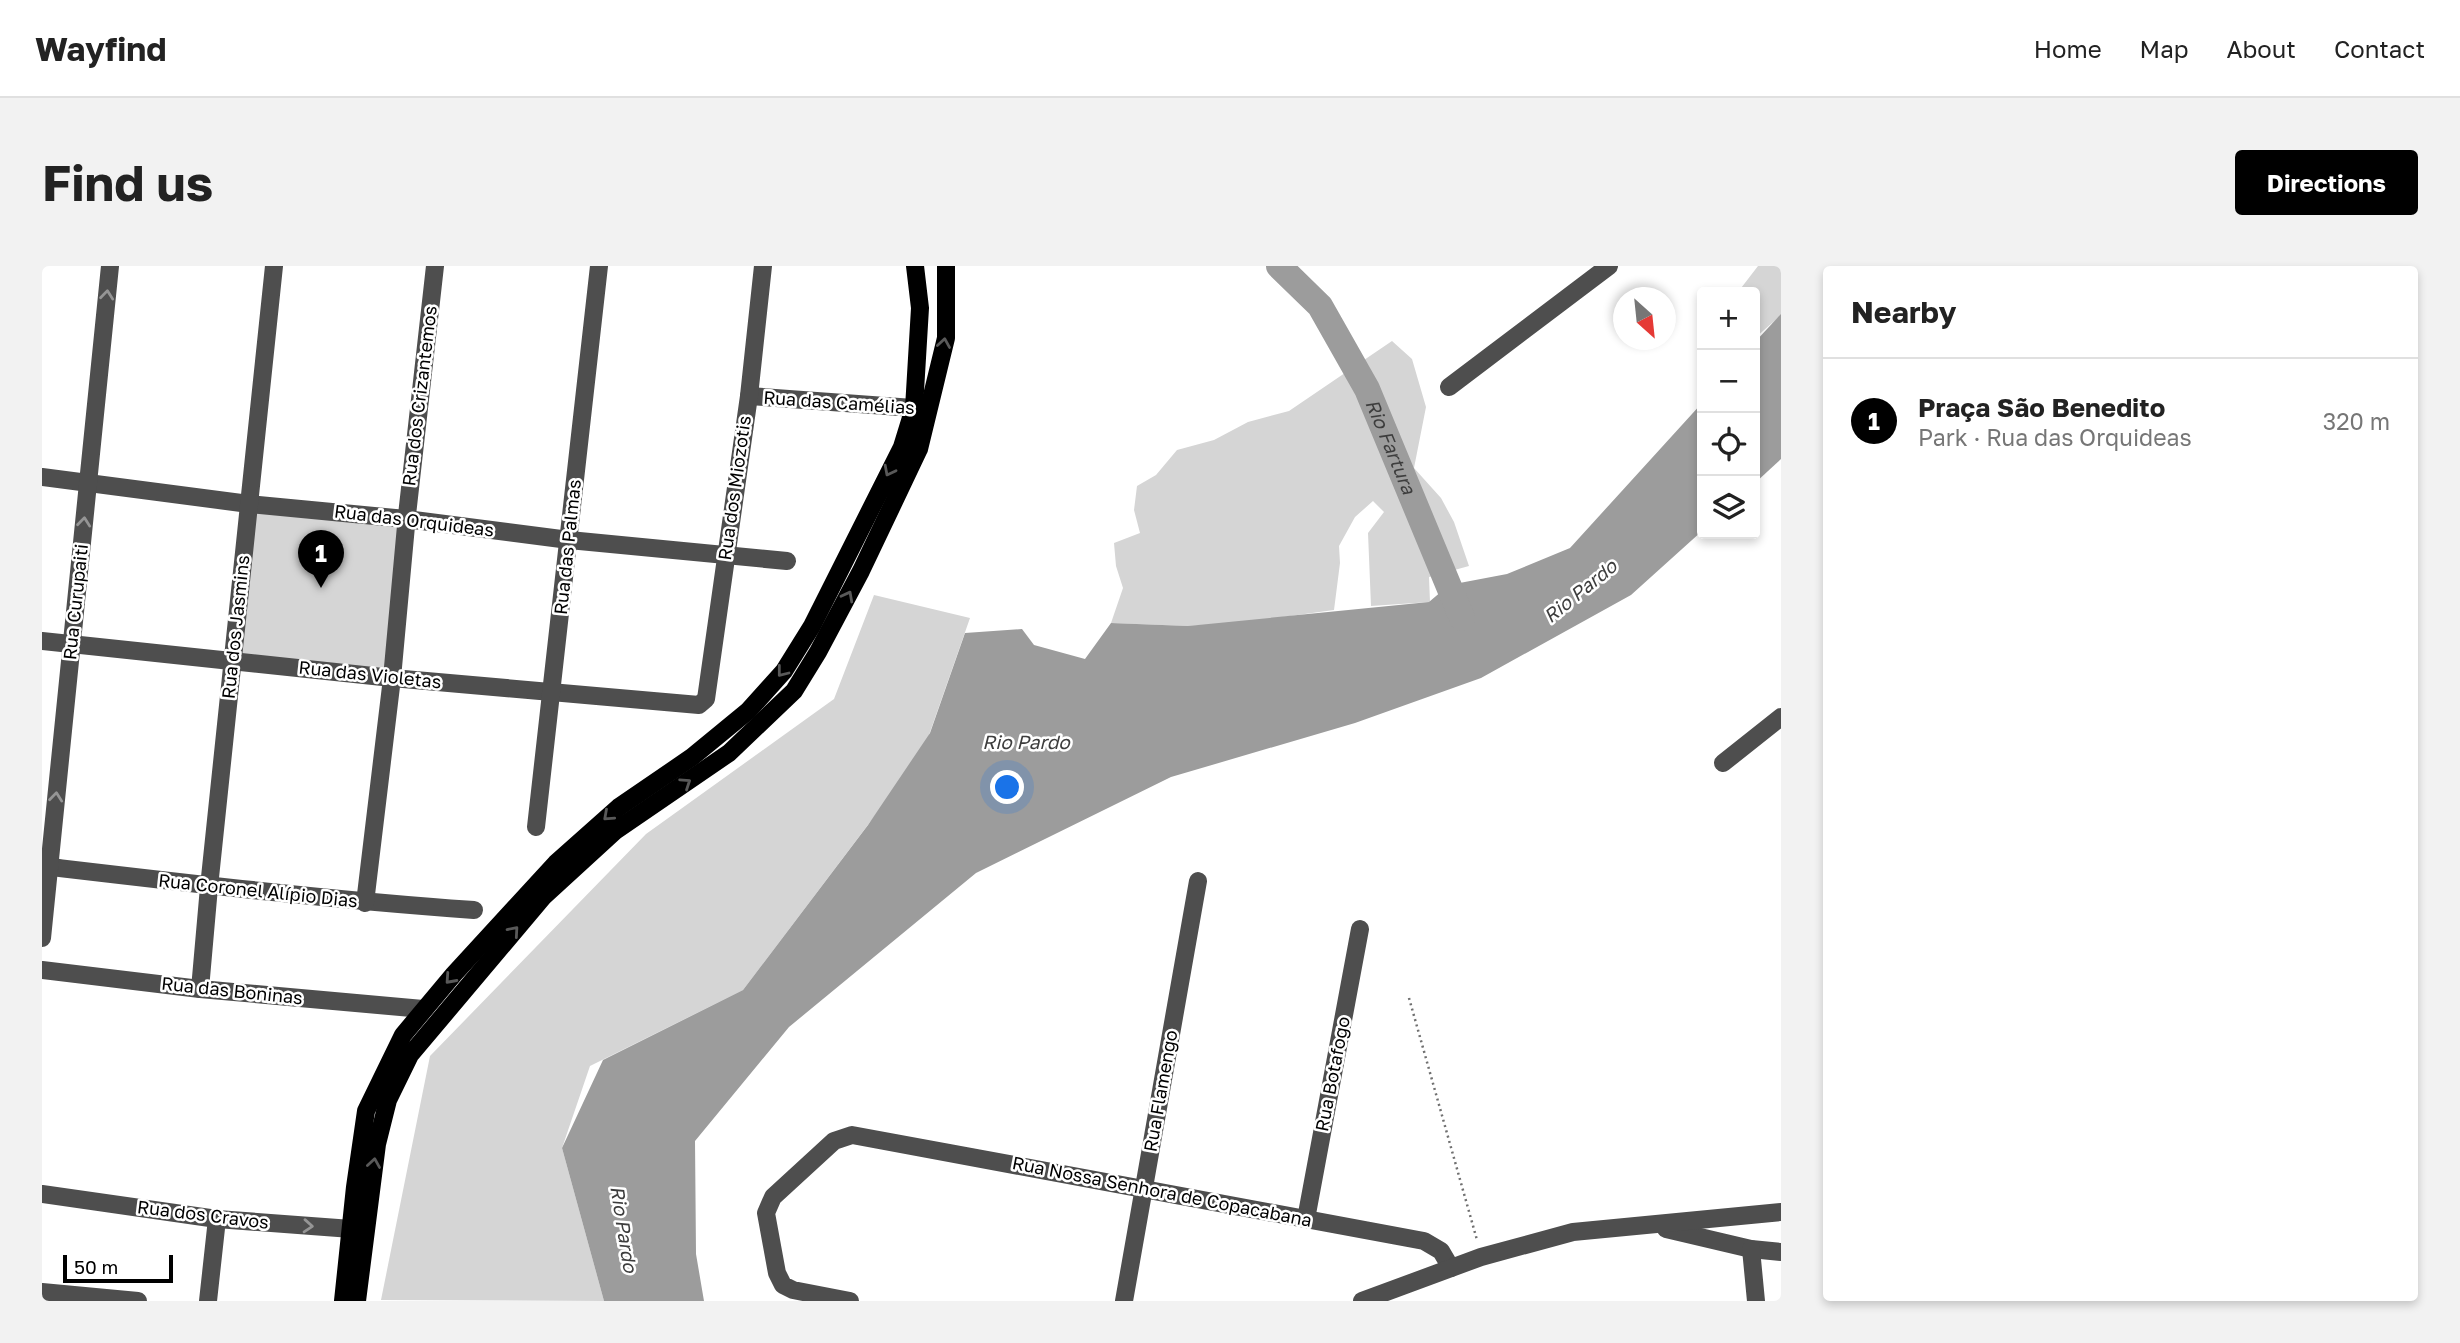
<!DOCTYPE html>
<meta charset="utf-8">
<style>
:root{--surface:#fff;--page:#f2f2f2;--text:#222;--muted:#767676;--line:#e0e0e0;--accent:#000}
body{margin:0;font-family:"Golos Text",sans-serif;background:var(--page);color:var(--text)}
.controls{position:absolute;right:21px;top:21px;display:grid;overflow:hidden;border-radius:7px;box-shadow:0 4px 10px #0003}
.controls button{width:63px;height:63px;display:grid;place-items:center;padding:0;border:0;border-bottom:2px solid var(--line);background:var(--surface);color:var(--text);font:35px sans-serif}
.compass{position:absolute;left:1571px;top:21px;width:63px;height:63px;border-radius:50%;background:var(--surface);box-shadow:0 4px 10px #0003;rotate:153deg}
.scale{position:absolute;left:21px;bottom:18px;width:110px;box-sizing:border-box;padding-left:7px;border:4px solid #000;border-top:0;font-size:19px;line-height:24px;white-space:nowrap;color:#000;-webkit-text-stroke:5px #fff;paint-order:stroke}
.you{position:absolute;left:966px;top:522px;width:24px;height:24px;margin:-18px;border:5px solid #fff;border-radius:50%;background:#1a73e8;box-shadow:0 0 0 10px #1a73e833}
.badge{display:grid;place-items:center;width:46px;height:46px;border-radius:50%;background:var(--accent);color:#fff;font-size:23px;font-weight:700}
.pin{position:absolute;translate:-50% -58px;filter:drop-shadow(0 2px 4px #0008)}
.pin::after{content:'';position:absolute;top:37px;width:24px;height:21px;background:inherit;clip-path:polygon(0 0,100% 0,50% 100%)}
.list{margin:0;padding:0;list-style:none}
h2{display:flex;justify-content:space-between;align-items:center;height:91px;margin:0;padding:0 28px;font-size:30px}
h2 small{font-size:23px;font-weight:400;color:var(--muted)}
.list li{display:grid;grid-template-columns:46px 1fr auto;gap:21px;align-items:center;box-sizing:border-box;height:126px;padding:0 28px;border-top:2px solid var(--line)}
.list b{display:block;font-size:26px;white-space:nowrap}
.list p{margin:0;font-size:23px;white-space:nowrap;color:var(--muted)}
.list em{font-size:23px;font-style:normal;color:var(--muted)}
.icon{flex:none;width:38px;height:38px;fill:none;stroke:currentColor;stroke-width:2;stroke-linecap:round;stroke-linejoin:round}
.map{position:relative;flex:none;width:1739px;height:1035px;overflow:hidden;border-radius:7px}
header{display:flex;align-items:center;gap:42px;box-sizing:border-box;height:98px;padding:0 35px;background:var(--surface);border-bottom:2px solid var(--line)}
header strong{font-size:33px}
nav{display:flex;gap:38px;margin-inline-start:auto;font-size:24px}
.intro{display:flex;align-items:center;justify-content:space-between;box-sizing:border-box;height:168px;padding:0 42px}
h1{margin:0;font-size:49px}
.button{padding:18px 32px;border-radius:7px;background:var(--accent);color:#fff;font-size:24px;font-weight:700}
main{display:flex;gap:42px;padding:0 42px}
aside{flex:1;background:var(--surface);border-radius:7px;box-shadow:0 4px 10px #0003}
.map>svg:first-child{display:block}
</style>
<header>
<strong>Wayfind</strong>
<nav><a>Home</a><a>Map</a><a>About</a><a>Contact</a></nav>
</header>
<div class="intro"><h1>Find us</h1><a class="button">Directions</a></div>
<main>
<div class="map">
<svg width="1739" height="1035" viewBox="0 0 1739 1035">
<rect width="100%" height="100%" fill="#fff"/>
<g fill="#d5d5d5">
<path d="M1716 0H1739V49L1713 72V26H1696Z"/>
<path d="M1350 75 1370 93 1384 141 1372 202 1399 232 1412 256 1427 300 1387 311 1388 336 1329 340 1326 267 1342 246 1331 235 1313 251 1297 280 1298 297 1292 344 1189 358 1146 360 1069 357 1081 322 1074 300 1072 277 1098 267 1092 244 1095 220 1114 209 1135 184 1172 174 1206 156 1247 145Z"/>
<path d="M211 238 365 249 350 412 190 395Z"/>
<path d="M832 329 928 352 881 486 701 724 548 800 520 882 562 1035 339 1034 388 790 604 568 792 433Z"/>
</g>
<g fill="#9c9c9c">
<path d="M1739 48V193L1713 217V76Z"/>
<path d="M1660 137V265L1589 329 1439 412 1313 457 1129 511 934 607 747 761 653 875 654 988 662 1035H562L520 882 561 794 701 724 826 559 888 467 923 367 980 363 992 379 1043 393 1069 357 1146 360 1387 336 1407 319 1465 308 1528 282Z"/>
</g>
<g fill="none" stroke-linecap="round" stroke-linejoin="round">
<path stroke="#9c9c9c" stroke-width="26" id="s1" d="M1237 0 1278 40 1325 123 1420 352"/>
<path stroke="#707070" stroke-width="2.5" stroke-dasharray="2 3.5" stroke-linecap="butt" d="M1367 732 1435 974"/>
<g stroke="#4e4e4e" stroke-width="18">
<path d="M1407 121 1567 0"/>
<path d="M707 130 885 143"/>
<path d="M0 211 207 238 364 253 527 274 745 295"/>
<path d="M0 375 350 412 657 439 664 433 707 130 721 0"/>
<path d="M1681 497 1739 451"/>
<path d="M494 561 557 0"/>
<path d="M0 600C145 617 287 634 432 644"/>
<path d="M323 637 350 412 365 249 393 0"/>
<path d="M0 672 68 0"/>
<path d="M0 704 158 723 381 743"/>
<path d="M158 723 167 621 232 0"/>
<path d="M0 928 175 953 323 964"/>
<path d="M1264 953 1318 663"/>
<path d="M1624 963 1709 983 1739 986"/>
<path d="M1709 983 1714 1035"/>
<path d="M0 1026 96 1035"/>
<path d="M166 1035 175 953"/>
<path d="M808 1035 751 1024 741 1019 735 1007 724 947 731 931 792 875 810 869 1382 975 1399 985 1409 1002"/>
<path d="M1082 1035 1156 615"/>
<path d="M1320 1035 1439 991 1531 966 1739 946"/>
</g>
<g stroke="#000" stroke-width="18">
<path d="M301 1035 313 921 324 845 361 769 412 708 514 597 577 541 650 491 706 445 742 405 770 360 860 181 872 142 878 42 873 0"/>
<path d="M315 1035 335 878 346 834 368 789 502 630 573 565 687 487 752 425 776 386 819 305 877 183 904 72V0"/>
</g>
</g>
<defs><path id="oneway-chevron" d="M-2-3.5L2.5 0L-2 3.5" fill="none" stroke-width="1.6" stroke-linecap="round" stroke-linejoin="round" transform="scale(1.75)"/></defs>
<g stroke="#959595">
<use href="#oneway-chevron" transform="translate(65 29) rotate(-84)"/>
<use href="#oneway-chevron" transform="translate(42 256) rotate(-84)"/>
<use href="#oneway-chevron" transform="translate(14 531) rotate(-84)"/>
<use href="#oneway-chevron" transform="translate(266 960) rotate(4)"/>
</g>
<g stroke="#595959">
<use href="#oneway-chevron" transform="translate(902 77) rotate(-81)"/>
<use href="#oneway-chevron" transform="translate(847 205) rotate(117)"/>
<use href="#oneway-chevron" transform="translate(806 330) rotate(-62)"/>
<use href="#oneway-chevron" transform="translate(740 406) rotate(128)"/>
<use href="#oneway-chevron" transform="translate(644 517) rotate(-34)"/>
<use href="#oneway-chevron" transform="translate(566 550) rotate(138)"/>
<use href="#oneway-chevron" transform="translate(472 665) rotate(-49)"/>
<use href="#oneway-chevron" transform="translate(408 713) rotate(132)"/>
<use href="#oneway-chevron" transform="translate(332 897) rotate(-81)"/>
</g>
<g text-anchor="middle" stroke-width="5" stroke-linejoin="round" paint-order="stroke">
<g font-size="18" fill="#000" stroke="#fff">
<text transform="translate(378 130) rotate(-83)" y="6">Rua dos Crizantemos</text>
<text transform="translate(797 137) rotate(4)" y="6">Rua das Camélias</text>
<text transform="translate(693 222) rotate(-82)" y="6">Rua dos Miozotis</text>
<text transform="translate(372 255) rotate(7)" y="6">Rua das Orquideas</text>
<text transform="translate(526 281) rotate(-84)" y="6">Rua das Palmas</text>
<text transform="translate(34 336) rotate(-84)" y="6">Rua Curupaiti</text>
<text transform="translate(194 361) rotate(-84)" y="6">Rua dos Jasmins</text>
<text transform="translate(328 409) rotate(6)" y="6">Rua das Violetas</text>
<text transform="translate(216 625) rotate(6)" y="6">Rua Coronel Alípio Dias</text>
<text transform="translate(190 725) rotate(6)" y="6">Rua das Boninas</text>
<text transform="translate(1291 808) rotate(-79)" y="6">Rua Botafogo</text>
<text transform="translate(1119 825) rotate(-80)" y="6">Rua Flamengo</text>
<text transform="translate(1120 926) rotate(11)" y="6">Rua Nossa Senhora de Copacabana</text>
<text transform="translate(161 949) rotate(7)" y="6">Rua dos Cravos</text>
</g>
<g font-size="19" font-style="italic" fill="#3d3d3d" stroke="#fff">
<text dy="7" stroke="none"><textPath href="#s1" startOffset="215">Rio Fartura</textPath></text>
<text transform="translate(1538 325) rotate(-39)" y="7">Rio Pardo</text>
<text x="984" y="483">Rio Pardo</text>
<text transform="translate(582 963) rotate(81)" y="7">Rio Pardo</text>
</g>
</g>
</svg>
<div class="controls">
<button>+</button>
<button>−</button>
<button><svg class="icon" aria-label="locate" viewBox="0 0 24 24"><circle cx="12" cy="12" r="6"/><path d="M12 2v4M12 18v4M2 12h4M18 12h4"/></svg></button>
<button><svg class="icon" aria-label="layers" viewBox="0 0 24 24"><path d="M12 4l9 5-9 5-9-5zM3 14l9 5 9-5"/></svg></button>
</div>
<svg class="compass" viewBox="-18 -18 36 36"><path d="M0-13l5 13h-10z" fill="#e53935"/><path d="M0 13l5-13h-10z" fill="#767676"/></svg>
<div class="scale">50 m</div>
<div class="you"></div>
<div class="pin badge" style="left:279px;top:322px">1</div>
</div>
<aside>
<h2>Nearby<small></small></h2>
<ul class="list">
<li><span class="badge">1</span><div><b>Praça São Benedito</b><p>Park · Rua das Orquideas</p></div><em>320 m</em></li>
</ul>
</aside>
</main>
